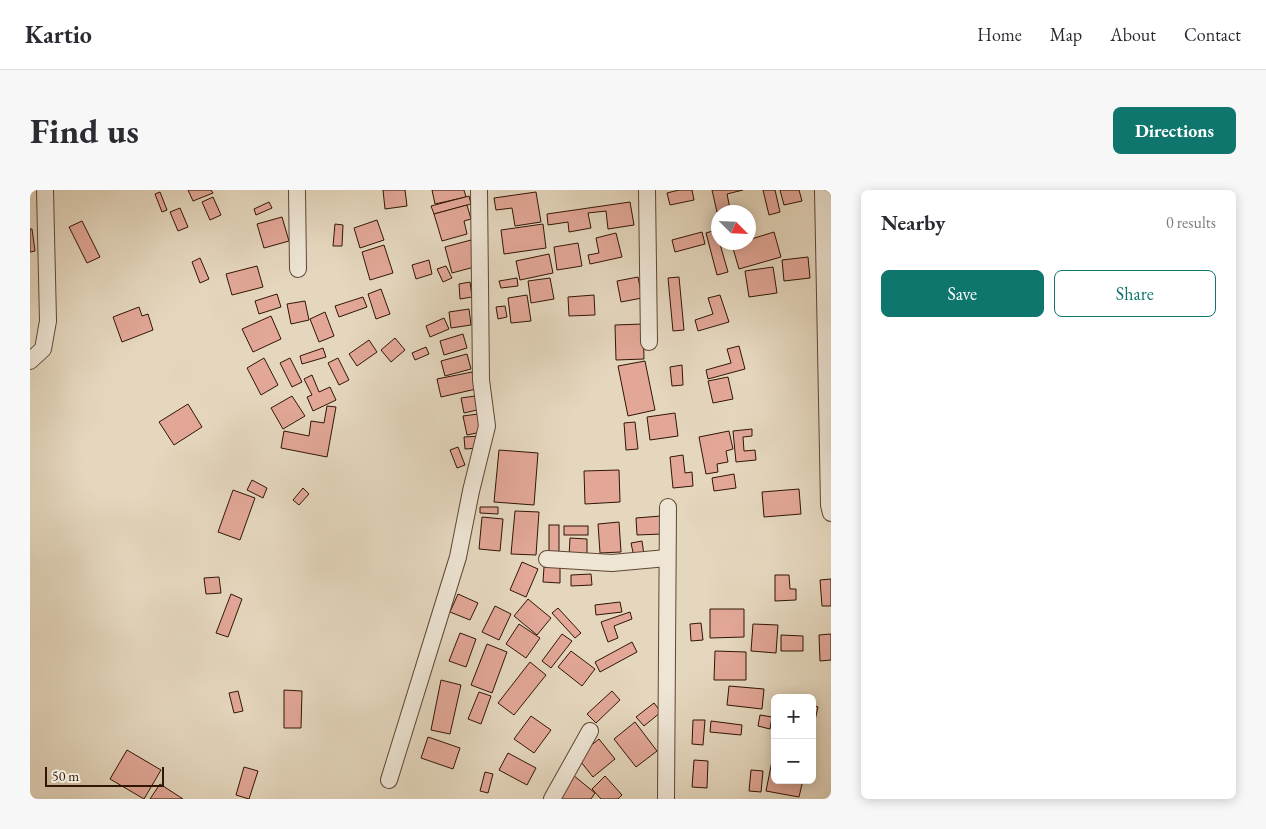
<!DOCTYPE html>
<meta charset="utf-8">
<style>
:root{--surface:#fff;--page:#f7f7f7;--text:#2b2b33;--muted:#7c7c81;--line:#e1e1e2;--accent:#0f766e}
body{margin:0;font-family:"EB Garamond",serif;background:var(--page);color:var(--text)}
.controls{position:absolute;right:15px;bottom:15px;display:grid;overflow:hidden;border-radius:8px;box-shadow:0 2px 12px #0003}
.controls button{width:45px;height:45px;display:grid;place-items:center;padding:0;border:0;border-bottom:1px solid var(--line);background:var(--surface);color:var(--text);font:25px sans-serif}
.compass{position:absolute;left:681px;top:15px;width:45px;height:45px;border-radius:50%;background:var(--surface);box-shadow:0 2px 12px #0003;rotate:114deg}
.scale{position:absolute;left:15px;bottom:12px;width:119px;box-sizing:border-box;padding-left:5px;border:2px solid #311505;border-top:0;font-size:14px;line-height:18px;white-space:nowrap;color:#311505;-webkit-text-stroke:4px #eee5d5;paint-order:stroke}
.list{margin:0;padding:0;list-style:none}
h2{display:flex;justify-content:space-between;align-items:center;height:65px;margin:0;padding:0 20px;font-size:21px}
h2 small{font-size:16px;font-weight:400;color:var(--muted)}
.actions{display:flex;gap:10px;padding:15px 20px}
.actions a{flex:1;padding:11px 0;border:1px solid var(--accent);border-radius:8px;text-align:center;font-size:18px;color:var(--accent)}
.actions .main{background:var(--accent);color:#fff}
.map{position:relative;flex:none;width:801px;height:609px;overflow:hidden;border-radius:8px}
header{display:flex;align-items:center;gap:30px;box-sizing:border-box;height:70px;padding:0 25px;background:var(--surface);border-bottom:1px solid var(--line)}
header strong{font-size:24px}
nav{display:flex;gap:28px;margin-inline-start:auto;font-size:18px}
.intro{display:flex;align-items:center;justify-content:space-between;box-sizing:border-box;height:120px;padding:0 30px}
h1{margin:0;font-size:35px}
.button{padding:12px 22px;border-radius:8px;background:var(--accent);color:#fff;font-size:18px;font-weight:700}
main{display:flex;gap:30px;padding:0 30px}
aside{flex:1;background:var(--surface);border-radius:8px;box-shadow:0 2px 12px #0003}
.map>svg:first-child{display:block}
</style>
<header>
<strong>Kartio</strong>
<nav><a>Home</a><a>Map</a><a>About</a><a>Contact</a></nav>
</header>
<div class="intro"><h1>Find us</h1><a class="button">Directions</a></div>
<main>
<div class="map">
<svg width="801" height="609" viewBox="0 0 801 609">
<rect width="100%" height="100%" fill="#e5d7be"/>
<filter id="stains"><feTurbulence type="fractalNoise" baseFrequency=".004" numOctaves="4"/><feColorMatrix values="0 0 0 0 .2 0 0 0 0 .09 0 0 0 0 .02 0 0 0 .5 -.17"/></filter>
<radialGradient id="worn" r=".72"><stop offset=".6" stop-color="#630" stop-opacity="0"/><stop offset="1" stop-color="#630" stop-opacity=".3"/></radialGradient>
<g fill="#e2a797" stroke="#311505">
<path d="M158 0H181L183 3 163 11Z"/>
<path d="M353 0H375L377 16 355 19Z"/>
<path d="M402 0H434L436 7 405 14Z"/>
<path d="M649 0H662L664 10 640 15 637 3Z"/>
<path d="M682 0H713L697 4 700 19 687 22Z"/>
<path d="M733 0H745L750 22 739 25Z"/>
<path d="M750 0H769L772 11 754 15Z"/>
<path d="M130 2 137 20 132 22 125 4Z"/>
<path d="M506 2 511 32 485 36 482 18 466 20 464 8Z"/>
<path d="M439 6 441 14 404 24 401 16Z"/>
<path d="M183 7 191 25 180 30 172 12Z"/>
<path d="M239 12 242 18 226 25 224 19Z"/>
<path d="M600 12 604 35 578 39 576 21 558 23 561 38 539 42 538 32 518 35 517 24Z"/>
<path d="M437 15 441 29 434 31 437 44 412 51 404 24Z"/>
<path d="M150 18 158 37 148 41 140 22Z"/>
<path d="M252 27 259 51 234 58 227 34Z"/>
<path d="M347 30 354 50 330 58 324 38Z"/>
<path d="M52 31 70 67 57 73 39 37Z"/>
<path d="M305 34 313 35 312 56H303Z"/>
<path d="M513 34 516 58 474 64 471 40Z"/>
<path d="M0 39H2L5 61 0 62Z"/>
<path d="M686 40 698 82 687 85 676 43Z"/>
<path d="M672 42 675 54 645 62 642 50Z"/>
<path d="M744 42 751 67 709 79 702 55 718 52V50Z"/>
<path d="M586 43 592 67 560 74 558 65 569 63 566 48Z"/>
<path d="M441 50 448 76 422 83 415 57Z"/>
<path d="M548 53 552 76 527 80 524 57Z"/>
<path d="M354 55 363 83 340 90 332 62Z"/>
<path d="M519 64 523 83 490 90 486 71Z"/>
<path d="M778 67 780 88 754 91 752 70Z"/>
<path d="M170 68 179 89 170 93 162 72Z"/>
<path d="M399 70 402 84 386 89 382 75Z"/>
<path d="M227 76 233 97 202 105 196 84Z"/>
<path d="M416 76 422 88 413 92 407 79Z"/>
<path d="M743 77 747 103 719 107 715 81Z"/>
<path d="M608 87 612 108 591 112 587 91Z"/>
<path d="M649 87 654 140 643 141 638 88Z"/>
<path d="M487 88 488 96 471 98 469 91Z"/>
<path d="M520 88 524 109 501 113 498 91Z"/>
<path d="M440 92 442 107 430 109 429 94Z"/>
<path d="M351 99 360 124 346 129 338 104Z"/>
<path d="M247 104 251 117 229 124 225 111Z"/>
<path d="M497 105 501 131 481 133 478 108Z"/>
<path d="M564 105 565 125 539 126 538 107Z"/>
<path d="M690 105 699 132 668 141 665 130 683 124 678 108Z"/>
<path d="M333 107 337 117 309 127 305 116Z"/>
<path d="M275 111 279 130 261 134 257 114Z"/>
<path d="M475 116 477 127 468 129 466 117Z"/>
<path d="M109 117 112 126 118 124 123 140 92 152 83 127Z"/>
<path d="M439 119 441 135 421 138 419 122Z"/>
<path d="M295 122 304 146 289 152 280 129Z"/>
<path d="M241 126 251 149 223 162 212 139Z"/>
<path d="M414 128 419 139 400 147 396 136Z"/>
<path d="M613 134 614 169 586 170 585 135Z"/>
<path d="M433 144 437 158 414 165 410 151Z"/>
<path d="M365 148 375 160 361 172 351 160Z"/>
<path d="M339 150 347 162 327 176 319 164Z"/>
<path d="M709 156 715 179 678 189 676 180 701 173 697 159Z"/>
<path d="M396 157 399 164 385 170 382 163Z"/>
<path d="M293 158 296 167 272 174 270 166Z"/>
<path d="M437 164 441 179 415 186 411 171Z"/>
<path d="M234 168 248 195 231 205 217 178Z"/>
<path d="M260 168 272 192 262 197 250 173Z"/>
<path d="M308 168 319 190 309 195 298 173Z"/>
<path d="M615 171 625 220 598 226 588 176Z"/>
<path d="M652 175 653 195 642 196 640 177Z"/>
<path d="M442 182 446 199 411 207 407 189Z"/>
<path d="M282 185 289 202 300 197 306 210 283 221 277 207 282 205 274 189Z"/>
<path d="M698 187 703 209 683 213 678 191Z"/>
<path d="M262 206 275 226 253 239 241 218Z"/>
<path d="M445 206 447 220 434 223 431 208Z"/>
<path d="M158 214 172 237 144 255 129 232Z"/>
<path d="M297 216 306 217 297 267 251 258 254 241 279 246 281 231 294 233Z"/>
<path d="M645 223 648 246 620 250 617 227Z"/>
<path d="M448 224 451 242 437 245 433 226Z"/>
<path d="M605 232 608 259 596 260 594 233Z"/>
<path d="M722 239V246L713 247 714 261 725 260 726 270 706 272 703 241Z"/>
<path d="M699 241 703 259 696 261 698 272 687 274 688 282 676 284 669 247Z"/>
<path d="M450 246V258L435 259 434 247Z"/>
<path d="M428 257 435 275 427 278 420 260Z"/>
<path d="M469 260 508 263 504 315 464 312Z"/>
<path d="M653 265 655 283 662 282 663 296 643 298 640 267Z"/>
<path d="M589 280 590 312 555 314 554 281Z"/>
<path d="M704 284 706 298 684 301 682 288Z"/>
<path d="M222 290 237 298 233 308 217 300Z"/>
<path d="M273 298 279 304 269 315 263 310Z"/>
<path d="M769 299 771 324 734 327 732 302Z"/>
<path d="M203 300 225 308 210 350 188 342Z"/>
<path d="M450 317H468V324L450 323Z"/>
<path d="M485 321 509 322 506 365 481 364Z"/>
<path d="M631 326 632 344 607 345 606 328Z"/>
<path d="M452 327 473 329 470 361 449 359Z"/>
<path d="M589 332 591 362 570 363 568 334Z"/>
<rect x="519" y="335" width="10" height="30"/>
<rect x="534" y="336" width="24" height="9"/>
<path d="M540 348 557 349V368L539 367Z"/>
<path d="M612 351 614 365 604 367 601 353Z"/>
<path d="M492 372 508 379 496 407 480 400Z"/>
<path d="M514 377H530V393L513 392Z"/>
<path d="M561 384 562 395 541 396V385Z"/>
<path d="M745 385H759L760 399H766V410L745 411Z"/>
<path d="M189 387 191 403 176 404 174 388Z"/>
<path d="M801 389V416H792L790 390Z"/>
<path d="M201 404 212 409 198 447 186 443Z"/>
<path d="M428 404 448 413 440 430 420 422Z"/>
<path d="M498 409 521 428 507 445 484 426Z"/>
<path d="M590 412 592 422 566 425 565 415Z"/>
<path d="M465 416 481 424 469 450 452 442Z"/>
<path d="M528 418 551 443 545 448 522 423Z"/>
<path d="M680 419H714V447L680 448Z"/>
<path d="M600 422 602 429 584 436 588 448 578 452 571 432Z"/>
<path d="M671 433 673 450 661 451 660 434Z"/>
<path d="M489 434 510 448 496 468 476 454Z"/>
<path d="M723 434 748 435 746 463 721 461Z"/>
<path d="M430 443 446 449 436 477 419 471Z"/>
<path d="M532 444 542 451 521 478 512 471Z"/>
<path d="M801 444V470L790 471 789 445Z"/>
<path d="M751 445 773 446V461H751Z"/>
<path d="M602 452 607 462 570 482 565 472Z"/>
<path d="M457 454 477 462 462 503 441 495Z"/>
<path d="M541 461 565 479 552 496 528 477Z"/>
<path d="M685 461 716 462V490H684Z"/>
<path d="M500 472 516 485 484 525 468 513Z"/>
<path d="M411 490 431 495 420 544 401 540Z"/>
<path d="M699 496 734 499 732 519 697 515Z"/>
<path d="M254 500 272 501 271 538H254Z"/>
<path d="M208 501 213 521 204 523 199 503Z"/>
<path d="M582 501 590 510 566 533 557 524Z"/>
<path d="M449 502 461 506 451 534 438 529Z"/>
<path d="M624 513 631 522 614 536 606 527Z"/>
<path d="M782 515 788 517 782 544Z"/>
<path d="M730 525 742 527 740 539 728 536Z"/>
<path d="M501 526 521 540 504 563 484 549Z"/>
<path d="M663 530H675L673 555 662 554Z"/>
<path d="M681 531 712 535 711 545 680 542Z"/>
<path d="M605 532 627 561 606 577 584 549Z"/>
<path d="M398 547 430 558 423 579 391 568Z"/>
<path d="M569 549 585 569 563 587 547 567Z"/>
<path d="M97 560 131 580 114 609 80 589Z"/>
<path d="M478 563 506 578 497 595 469 580Z"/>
<path d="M664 570 678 571 677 598 662 597Z"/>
<path d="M742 571 745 572V590H773L769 607 736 601Z"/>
<path d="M214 577 228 581 219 609 206 605Z"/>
<path d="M721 580 733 581 731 602 719 601Z"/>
<path d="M455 582 463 584 458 603 450 601Z"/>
<path d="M543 585 565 603 561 609H530Z"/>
<path d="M575 586 592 605 588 609H571L562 599Z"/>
<path d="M130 594 153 609H120Z"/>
</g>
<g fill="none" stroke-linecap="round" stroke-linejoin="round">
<defs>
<g id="street">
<path d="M267 0 268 79"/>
<path d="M617 0 619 152"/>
<path d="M793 0 799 315 801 323"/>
<path d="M0 171 13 159 18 131 15 0"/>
<path d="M517 369 582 373 637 368"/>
<path d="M359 590 428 367 441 301 457 236 451 190 449 0"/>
<path d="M522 609 560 541"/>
<path d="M636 609 638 317"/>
</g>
</defs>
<use href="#street" stroke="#5e4633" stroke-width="18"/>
<use href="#street" stroke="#eee5d5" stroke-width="16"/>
</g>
<rect width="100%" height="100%" filter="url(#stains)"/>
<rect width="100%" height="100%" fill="url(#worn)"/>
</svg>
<div class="controls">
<button>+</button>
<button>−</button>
</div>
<svg class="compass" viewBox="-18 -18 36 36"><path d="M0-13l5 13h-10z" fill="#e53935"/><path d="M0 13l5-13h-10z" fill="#7c7c81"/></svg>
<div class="scale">50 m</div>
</div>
<aside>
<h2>Nearby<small>0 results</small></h2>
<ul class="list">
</ul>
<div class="actions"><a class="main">Save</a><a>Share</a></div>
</aside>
</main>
